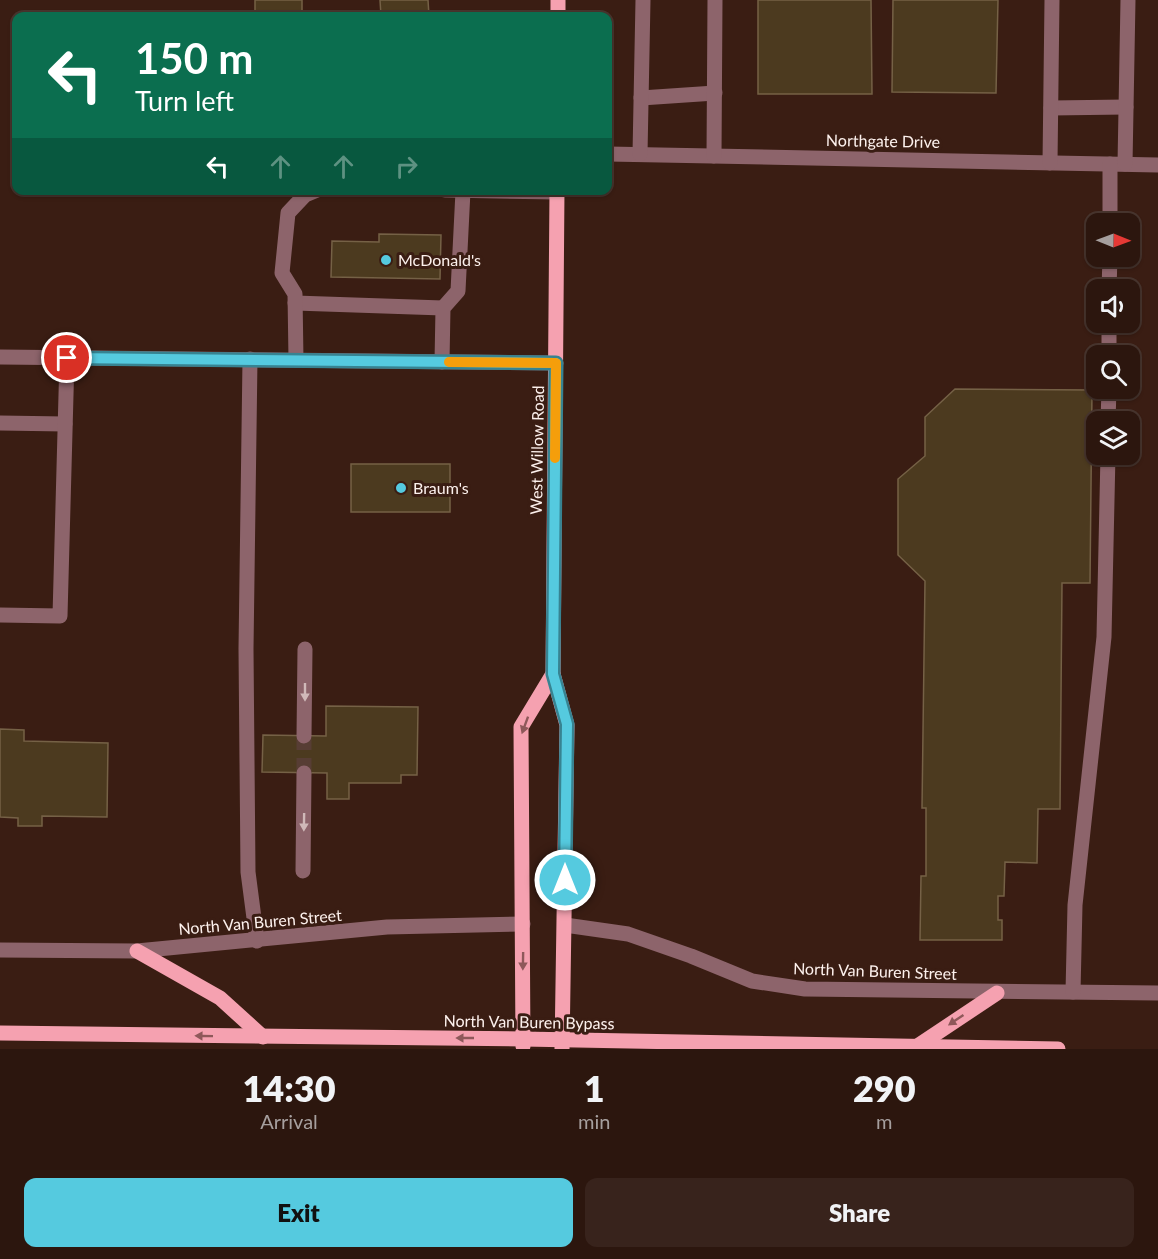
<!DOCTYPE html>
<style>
body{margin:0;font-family:Lato,sans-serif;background:#38231c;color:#f1f3f6;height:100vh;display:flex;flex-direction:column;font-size:22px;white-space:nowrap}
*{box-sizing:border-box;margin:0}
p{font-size:20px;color:#a69f9e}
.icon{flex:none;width:33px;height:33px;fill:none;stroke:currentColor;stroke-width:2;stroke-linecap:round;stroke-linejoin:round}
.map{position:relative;height:1049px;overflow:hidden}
.panel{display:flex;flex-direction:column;background:#2c160e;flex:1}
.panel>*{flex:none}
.banner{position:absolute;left:12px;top:12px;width:600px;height:183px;border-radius:12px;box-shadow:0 2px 4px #0004,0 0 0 2px #48352e;background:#0b6e4f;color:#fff;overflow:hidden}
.needle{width:39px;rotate:91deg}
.fabs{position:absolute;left:1086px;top:213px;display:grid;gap:12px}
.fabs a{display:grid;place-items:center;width:54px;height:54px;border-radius:12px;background:#2c160e;box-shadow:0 2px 4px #0004,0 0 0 2px #48352e;font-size:30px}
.pin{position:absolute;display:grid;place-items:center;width:51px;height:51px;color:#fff;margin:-26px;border:3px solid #fff;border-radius:50%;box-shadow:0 2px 6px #0007}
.me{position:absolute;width:66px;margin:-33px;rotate:0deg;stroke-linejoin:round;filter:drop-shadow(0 0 4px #0008)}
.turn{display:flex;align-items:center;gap:21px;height:126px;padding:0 24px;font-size:27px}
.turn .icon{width:78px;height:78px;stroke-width:2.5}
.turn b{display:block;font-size:42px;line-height:51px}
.lanes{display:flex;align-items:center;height:57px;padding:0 24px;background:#0003;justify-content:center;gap:30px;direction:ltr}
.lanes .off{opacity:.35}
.eta{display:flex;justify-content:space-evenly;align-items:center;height:102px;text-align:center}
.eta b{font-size:36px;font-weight:800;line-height:42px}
.primary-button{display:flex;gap:12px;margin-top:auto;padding:12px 24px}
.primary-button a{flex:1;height:69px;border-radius:12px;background:#55cadf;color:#111;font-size:24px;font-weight:800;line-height:69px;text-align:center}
.primary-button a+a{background:#38231c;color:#f1f3f6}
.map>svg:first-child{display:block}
</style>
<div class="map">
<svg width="1158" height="1049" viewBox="0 0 1158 1049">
<rect width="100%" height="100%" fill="#3a1d13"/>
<g fill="#4c3a1f" stroke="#756146" stroke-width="1.5">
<rect x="255" y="0" width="47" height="16"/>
<polygon points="380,0 428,0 429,16 381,16"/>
<polygon points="758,0 871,0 872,94 758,94"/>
<polygon points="893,0 998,0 996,93 892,92"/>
<polygon points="379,234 441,235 440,279 331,277 332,241 379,242"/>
<polygon points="955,389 1092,390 1090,583 1062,583 1060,809 1038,809 1037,863 1005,862 1004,896 998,896 998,920 1002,920 1002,940 920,940 921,876 926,876 926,808 922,808 925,581 898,555 898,479 925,456 925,417"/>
<rect x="351" y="464" width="99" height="48"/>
<polygon points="326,706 418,707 417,775 401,775 401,783 349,783 349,799 327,799 327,773 262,772 263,735 326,736"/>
<polygon points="0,729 24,730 24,741 108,743 107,817 42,816 42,826 18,826 18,818 0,817"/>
</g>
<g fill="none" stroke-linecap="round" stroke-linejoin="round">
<polyline stroke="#573d34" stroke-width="15" stroke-dasharray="15 8" stroke-linecap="butt" points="304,773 304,736"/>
<g stroke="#8d646b" stroke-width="15">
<polyline points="641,98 715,93"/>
<polyline points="1051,108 1126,107"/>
<polyline points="608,154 1158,165"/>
<polyline points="640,154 643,0"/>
<polyline points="714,156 715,0"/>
<polyline points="1050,163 1052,0"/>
<polyline points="1125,164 1128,0"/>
<polyline points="445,190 557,192"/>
<polyline points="1110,224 1110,164"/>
<polyline points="1109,290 1110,256"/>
<polyline points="295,303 443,308"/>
<polyline points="1109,356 1109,322"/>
<polyline points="0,357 556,363"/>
<polyline points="250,359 246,649 248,872 257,941"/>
<polyline points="296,360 295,294 282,273 288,213 305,195 317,190"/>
<polyline points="442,362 443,308 458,291 463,191"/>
<polyline points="1108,422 1109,388"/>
<polyline points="0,423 65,424"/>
<polyline points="0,615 60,616 67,358"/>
<polyline points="304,736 305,649"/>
<polyline points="303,871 304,773"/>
<polyline points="565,925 628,934 691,956 752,981 805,989 1158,993"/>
<polyline points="0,950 137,951 387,927 523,924"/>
<polyline points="1073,992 1075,905 1104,637 1108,454"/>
</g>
<g stroke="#f5a1b0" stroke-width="15">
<polyline points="558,16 558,0"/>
<polyline points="557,190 553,674 567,725 562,1049"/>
<polyline points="137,951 220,998 263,1037"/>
<polyline points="0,1033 523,1039 1058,1049"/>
<polyline points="523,1046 521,727 553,674"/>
<polyline points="916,1047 997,993"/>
</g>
</g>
<defs><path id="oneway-solid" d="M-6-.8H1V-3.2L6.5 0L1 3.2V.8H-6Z" transform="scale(1.5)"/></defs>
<g fill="#d0b9b9">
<use href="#oneway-solid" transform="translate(305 692) rotate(90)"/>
<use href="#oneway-solid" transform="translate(304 822) rotate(91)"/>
</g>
<g fill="#8e585a">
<use href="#oneway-solid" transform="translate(525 725) rotate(110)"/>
<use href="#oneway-solid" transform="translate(523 961) rotate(91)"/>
<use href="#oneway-solid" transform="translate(956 1020) rotate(146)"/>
<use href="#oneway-solid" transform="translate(204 1036) rotate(-179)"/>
<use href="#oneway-solid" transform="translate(465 1038) rotate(-180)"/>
</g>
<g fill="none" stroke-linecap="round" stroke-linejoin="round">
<defs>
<polyline id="route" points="67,358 556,363 553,674 567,724 565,880"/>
</defs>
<use href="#route" stroke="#378391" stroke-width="15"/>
<use href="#route" stroke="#55cadf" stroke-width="10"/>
<polyline stroke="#f59e0b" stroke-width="10" points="449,362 556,363 555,458"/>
</g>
<g fill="#55cadf" stroke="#3a1d13" stroke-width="2">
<circle cx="386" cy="260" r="6"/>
<circle cx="401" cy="488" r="6"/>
</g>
<g text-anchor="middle" stroke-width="6" stroke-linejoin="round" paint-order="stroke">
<g font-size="16" fill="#fdf1ed" stroke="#3a1d13">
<text transform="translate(883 141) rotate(1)" y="6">Northgate Drive</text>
<text transform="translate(537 450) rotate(-89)" y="6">West Willow Road</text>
<text transform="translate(260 922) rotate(-5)" y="6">North Van Buren Street</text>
<text transform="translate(875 971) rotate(2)" y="6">North Van Buren Street</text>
<text transform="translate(529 1022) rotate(1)" y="6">North Van Buren Bypass</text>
</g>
<g font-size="16" fill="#fdf1ed" stroke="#3a1d13" text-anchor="start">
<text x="398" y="266">McDonald's</text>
<text x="413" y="494">Braum's</text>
</g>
</g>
</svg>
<div class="fabs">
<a><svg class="needle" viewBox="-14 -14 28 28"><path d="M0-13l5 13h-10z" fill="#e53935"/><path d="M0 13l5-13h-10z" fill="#a69f9e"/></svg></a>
<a><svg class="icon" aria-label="sound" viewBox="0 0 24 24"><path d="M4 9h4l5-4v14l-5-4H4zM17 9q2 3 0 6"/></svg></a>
<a><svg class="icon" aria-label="search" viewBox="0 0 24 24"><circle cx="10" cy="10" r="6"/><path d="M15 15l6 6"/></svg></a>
<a><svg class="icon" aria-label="layers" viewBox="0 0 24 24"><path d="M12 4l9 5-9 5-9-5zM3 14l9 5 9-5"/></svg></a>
</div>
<div class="pin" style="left:67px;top:358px;background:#d93025"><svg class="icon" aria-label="arrive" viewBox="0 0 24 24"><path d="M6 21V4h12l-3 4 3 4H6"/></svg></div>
<svg class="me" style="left:565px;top:880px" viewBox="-20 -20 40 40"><circle r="17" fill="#55cadf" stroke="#fff" stroke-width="3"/><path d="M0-11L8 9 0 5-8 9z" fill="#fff"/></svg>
<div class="banner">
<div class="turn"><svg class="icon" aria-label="left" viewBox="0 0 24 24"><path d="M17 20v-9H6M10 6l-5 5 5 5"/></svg><div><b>150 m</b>Turn left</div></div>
<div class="lanes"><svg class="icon" aria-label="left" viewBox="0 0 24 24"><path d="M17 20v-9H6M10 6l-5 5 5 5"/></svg><svg class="icon off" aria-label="ahead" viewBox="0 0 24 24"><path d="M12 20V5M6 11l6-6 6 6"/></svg><svg class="icon off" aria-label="ahead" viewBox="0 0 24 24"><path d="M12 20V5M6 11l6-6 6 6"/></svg><svg class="icon off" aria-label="right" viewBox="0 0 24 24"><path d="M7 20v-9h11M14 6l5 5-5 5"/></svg></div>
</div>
</div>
<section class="panel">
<div class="eta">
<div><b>14:30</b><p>Arrival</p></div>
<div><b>1</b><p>min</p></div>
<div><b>290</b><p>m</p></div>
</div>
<div class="primary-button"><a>Exit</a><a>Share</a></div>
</section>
